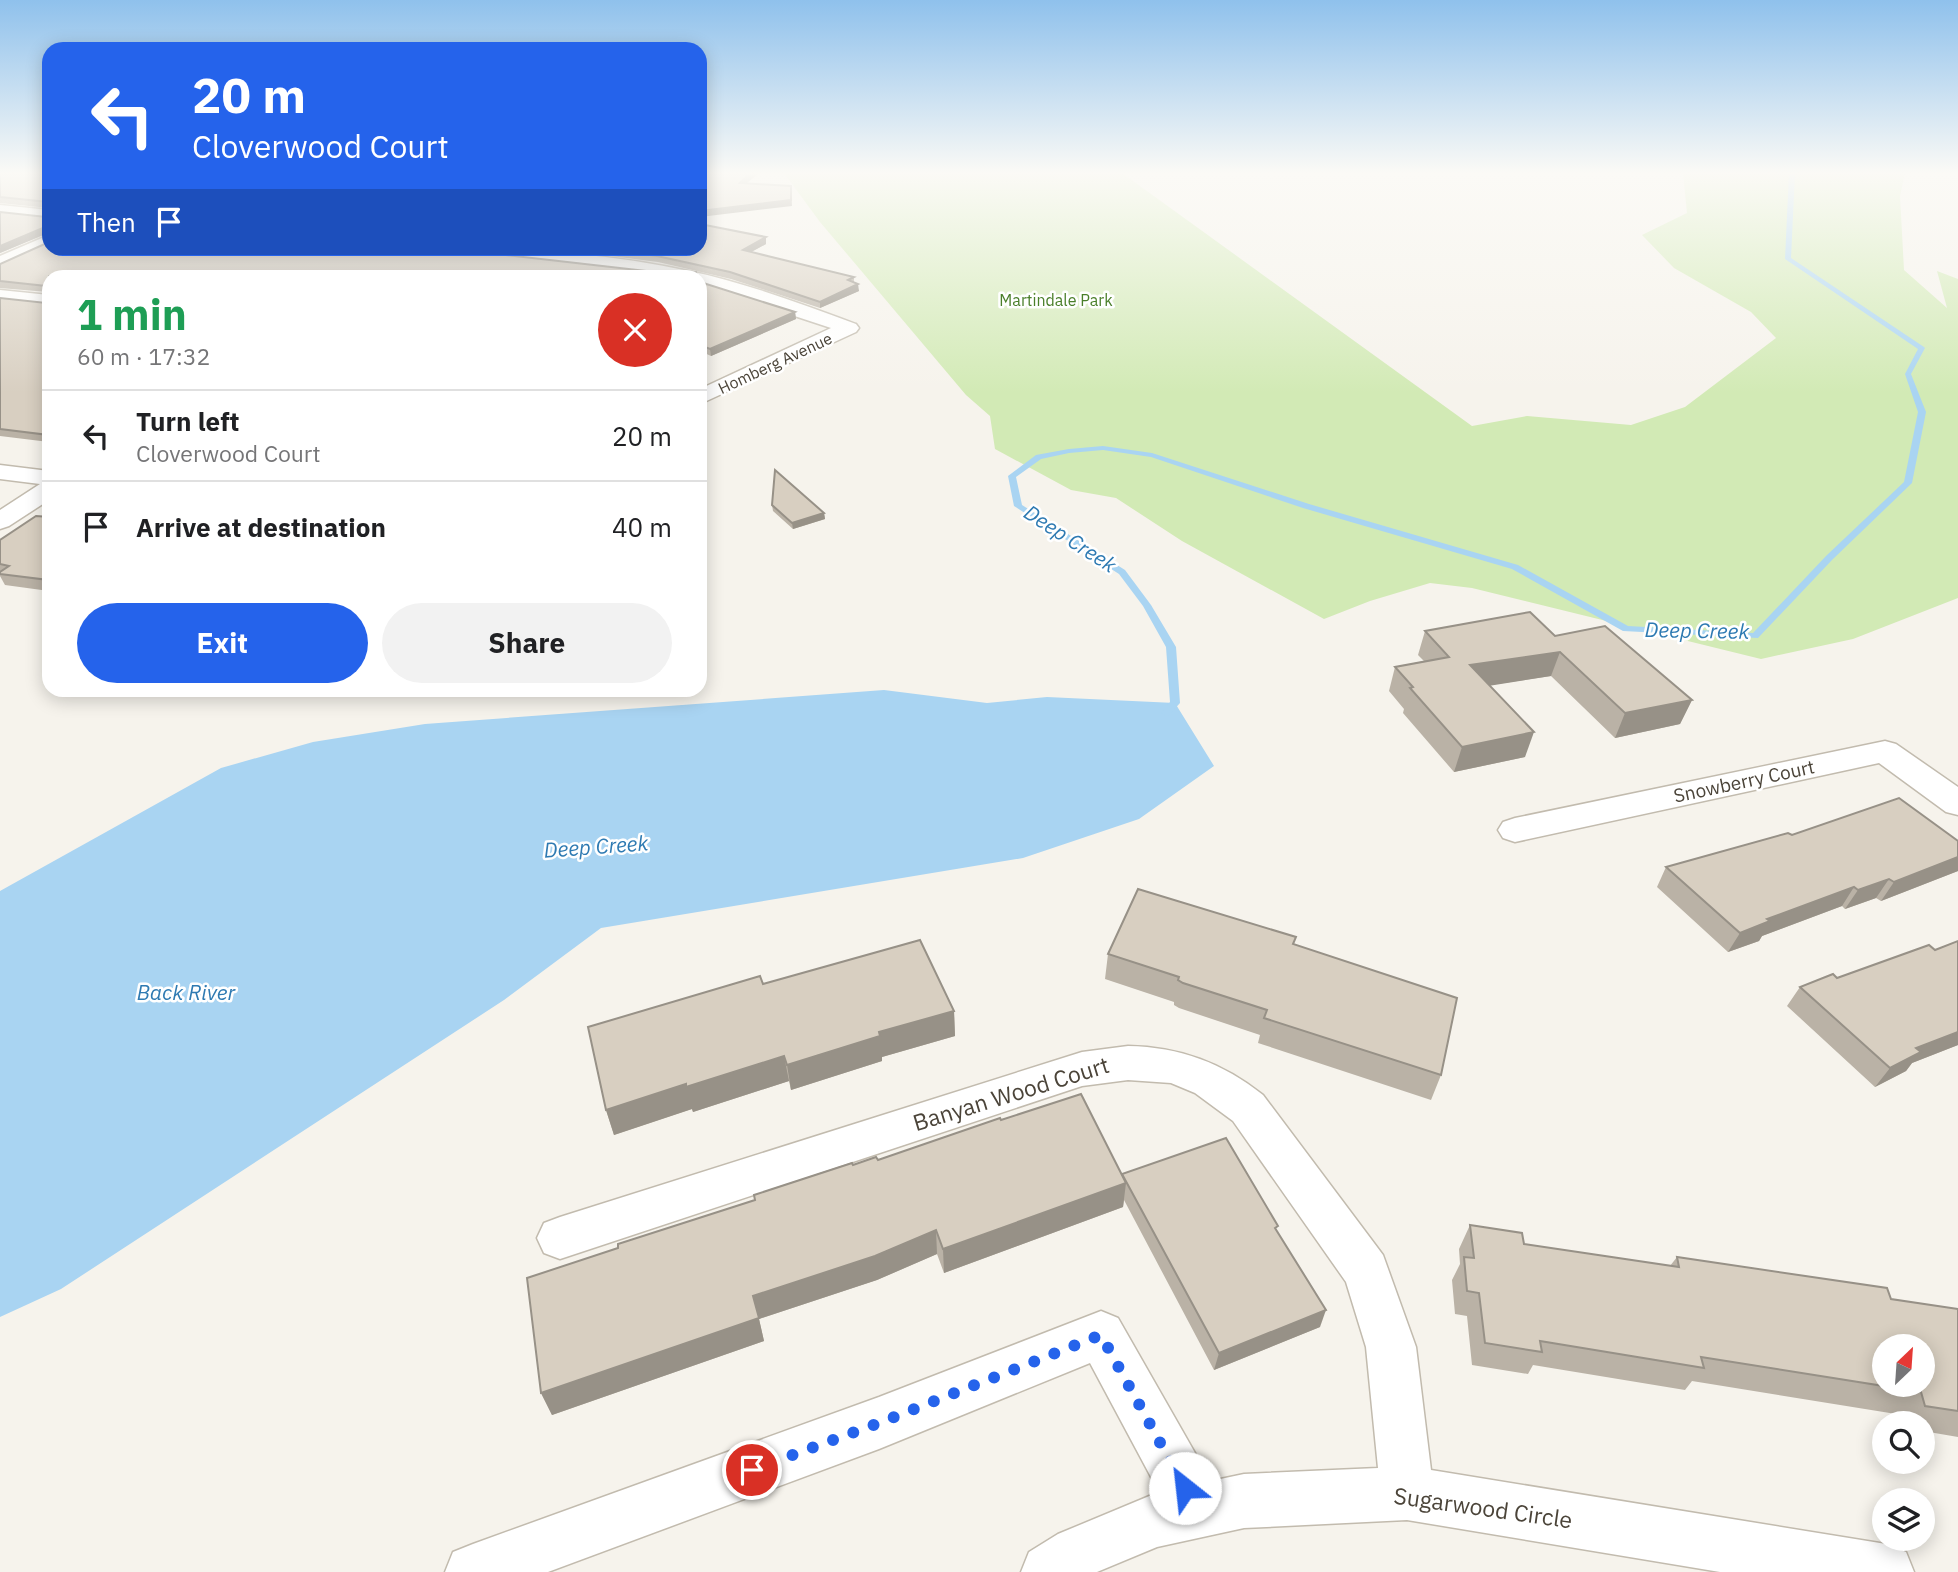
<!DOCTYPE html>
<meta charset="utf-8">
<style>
body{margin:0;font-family:"IBM Plex Sans",sans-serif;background:#f2f2f2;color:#202124;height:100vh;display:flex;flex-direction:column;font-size:26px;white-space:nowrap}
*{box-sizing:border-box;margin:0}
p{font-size:23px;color:#757577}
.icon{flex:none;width:38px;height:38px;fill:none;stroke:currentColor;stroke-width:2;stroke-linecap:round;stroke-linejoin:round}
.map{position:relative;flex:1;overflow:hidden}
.side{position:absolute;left:42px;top:270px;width:665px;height:427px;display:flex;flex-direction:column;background:#fff;border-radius:21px;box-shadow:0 4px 18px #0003}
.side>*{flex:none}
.hud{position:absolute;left:42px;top:42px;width:665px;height:214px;border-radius:21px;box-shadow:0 4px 18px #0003;background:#2563eb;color:#fff;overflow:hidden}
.needle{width:46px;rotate:25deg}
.controls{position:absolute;left:1872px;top:1334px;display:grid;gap:14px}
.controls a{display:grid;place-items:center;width:63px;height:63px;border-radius:50%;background:#fff;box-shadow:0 4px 18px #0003;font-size:35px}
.pin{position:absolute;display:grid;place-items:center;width:60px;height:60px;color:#fff;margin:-30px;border:4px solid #fff;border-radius:50%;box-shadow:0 2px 7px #0007}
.me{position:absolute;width:77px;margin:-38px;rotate:331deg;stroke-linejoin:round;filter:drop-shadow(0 0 5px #0008)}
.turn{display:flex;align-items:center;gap:24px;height:147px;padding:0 35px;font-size:32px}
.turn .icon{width:91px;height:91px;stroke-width:2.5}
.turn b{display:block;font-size:49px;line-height:60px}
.then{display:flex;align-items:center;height:66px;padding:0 35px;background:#0003;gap:14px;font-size:26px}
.round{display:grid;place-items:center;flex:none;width:74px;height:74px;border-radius:37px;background:#f2f2f2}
.head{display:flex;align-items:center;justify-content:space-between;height:119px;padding:0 35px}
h1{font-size:42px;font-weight:800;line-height:52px;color:#1e9e55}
.action{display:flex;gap:14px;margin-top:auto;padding:14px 35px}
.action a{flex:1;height:80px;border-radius:42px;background:#2563eb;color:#fff;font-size:28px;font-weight:800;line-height:80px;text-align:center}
.action a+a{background:#f2f2f2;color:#202124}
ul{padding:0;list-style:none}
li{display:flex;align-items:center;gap:21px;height:91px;padding:0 35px;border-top:2px solid #e0e0e0}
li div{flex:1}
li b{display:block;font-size:26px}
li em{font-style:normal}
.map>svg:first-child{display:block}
</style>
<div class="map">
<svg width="1958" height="1572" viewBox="0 0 1958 1572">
<rect width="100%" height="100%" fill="#f6f3ec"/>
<polygon fill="#d2eab5" points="784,173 1122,173 1472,426 1527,416 1631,425 1685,407 1776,338 1751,312 1674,268 1642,235 1687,213 1683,173 1905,173 1900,196 1904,270 1947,308 1937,271 1958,279 1958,598 1853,639 1761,659 1472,588 1430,583 1370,601 1324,619 1182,541 1116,498 1071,490 995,449 990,416 966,395 820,222"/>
<polygon fill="#a9d4f2" points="884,690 987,703 1047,697 1175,703 1214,766 1139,819 1023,858 601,928 504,1000 61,1289 0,1317 0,891 221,768 313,742 425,724"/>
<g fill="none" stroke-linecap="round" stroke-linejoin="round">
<polygon fill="#a9d4f2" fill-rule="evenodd" points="1789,173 1795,173 1791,258 1924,347 1925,348 1911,374 1926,412 1912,483 1832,560 1758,638 1623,631 1512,569 1303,508 1151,457 1103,450 1069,453 1041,459 1016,477 1022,505 1125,570 1151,605 1176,647 1180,703 1169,715 1166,716 1161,713 1170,702 1166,647 1143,606 1119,574 1014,506 1008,476 1036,455 1069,449 1103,446 1152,453 1309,504 1518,565 1628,626 1753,633 1826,556 1904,482 1918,412 1905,374 1918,349 1785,259"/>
<defs>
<g id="street">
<polygon points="0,205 49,210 49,220 0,215"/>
<polygon points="49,235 49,247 0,269 0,256"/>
<path d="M 438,248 C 522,248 606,253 689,271 C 743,282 802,304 856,324 L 859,328 L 856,332 L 700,404 L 700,389 L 831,328 L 700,285 L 700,276 L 656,276 L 600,268 L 447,253 Z"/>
<polygon points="0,290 49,295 49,307 0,302"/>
<polygon points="0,465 49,471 49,500 9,526 0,529 0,510 40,484 0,479"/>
<polygon points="1885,741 1896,744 1958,787 1958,815 1946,812 1879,763 1515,842 1503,838 1498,830 1503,822 1515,818"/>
<path d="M 1128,1046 C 1180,1047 1223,1063 1263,1095 L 1383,1255 L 1416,1347 L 1431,1470 L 1886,1544 L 1906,1552 L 1914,1572 L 1720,1572 L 1407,1520 L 1244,1528 L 1157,1547 L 1097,1572 L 1021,1572 L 1029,1552 L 1058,1534 L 1159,1492 L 1090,1363 L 879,1449 L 548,1572 L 445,1572 L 453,1552 L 473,1544 L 879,1397 L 1101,1311 L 1118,1318 L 1211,1481 L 1244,1474 L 1378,1468 L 1366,1347 L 1346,1282 L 1233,1121 L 1195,1093 L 1171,1083 L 1128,1080 L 1082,1086 L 560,1259 L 544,1253 L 537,1238 L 544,1223 L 560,1217 L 1082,1052 Z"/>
</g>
</defs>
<use href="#street" stroke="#c2bbae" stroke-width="3"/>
<use href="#street" fill="#fff" fill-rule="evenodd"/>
</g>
<g fill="#bab2a6">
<polygon points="0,173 49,173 49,442 0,436 0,298 46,303 48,300 48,292 0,288 0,264 47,243 48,233 0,253 0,212 46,217 49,214 49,208 0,203"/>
<polygon points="766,237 766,244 751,252 854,277 854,283 859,291 820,308 731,279 658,262 564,250 521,248 700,248"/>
<polygon points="700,282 795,312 796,319 711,356 700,351"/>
<polygon points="772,505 824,513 825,519 793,529 773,511"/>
<polygon points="48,517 49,517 49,591 5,585 0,576 0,540"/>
<polygon points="1425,631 1555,636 1692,700 1680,724 1615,738 1551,676 1490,685 1525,757 1454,772 1403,713 1404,709 1389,691 1395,667 1424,661 1418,655"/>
<polygon points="1792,835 1958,841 1958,871 1881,901 1876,898 1845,909 1842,906 1762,936 1759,941 1728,952 1657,887 1666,867"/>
<polygon points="1958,941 1958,1045 1912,1063 1906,1071 1875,1087 1787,1006 1800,987 1837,978 1935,950"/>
<polygon points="1294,945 1441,1075 1431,1100 1258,1043 1260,1035 1179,1008 1174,1005 1174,1002 1105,979 1108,954"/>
<polygon points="763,984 954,1011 955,1036 882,1057 882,1061 791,1090 789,1081 693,1112 692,1109 614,1135 606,1110"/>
<polygon points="1001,1120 1122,1175 1277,1231 1320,1327 1214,1370 1124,1200 1123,1207 944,1273 937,1254 877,1280 759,1319 764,1341 552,1415 541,1393 618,1248 853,1165 878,1160"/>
<polygon points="1470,1225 1524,1244 1670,1266 1677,1257 1891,1299 1958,1309 1958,1437 1923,1431 1923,1423 1898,1423 1896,1414 1692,1381 1685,1390 1533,1365 1528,1374 1472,1365 1467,1316 1455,1314 1452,1280 1460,1264 1459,1249"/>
</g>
<g fill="#979187">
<polygon points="751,173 759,173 741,188 740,183"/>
<polygon points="791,186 792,206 700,217 700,211"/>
<polygon points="45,227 48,233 0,253 0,246"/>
<polygon points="766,237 766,244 744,256 743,250"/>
<polygon points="858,284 859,291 820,308 820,302"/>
<polygon points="795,312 796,319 711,356 710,349"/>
<polygon points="824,513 825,519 793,529 792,523"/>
<polygon points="1560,652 1551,676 1463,690 1470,665"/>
<polygon points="1692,700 1680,724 1615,738 1625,713"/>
<polygon points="1534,732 1525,757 1454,772 1462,747"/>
<polygon points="1958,857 1958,871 1881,901 1894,882"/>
<polygon points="1889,879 1876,898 1845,909 1858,890"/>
<polygon points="1854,887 1842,906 1762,936 1759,941 1728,952 1740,933 1767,919"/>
<polygon points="954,1011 955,1036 882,1057 882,1061 791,1090 787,1065 879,1032"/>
<polygon points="1958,1032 1958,1045 1912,1063 1906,1071 1875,1087 1890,1068 1916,1048"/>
<polygon points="784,1056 789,1081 693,1112 692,1109 614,1135 606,1110 686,1084"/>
<polygon points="1126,1183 1123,1207 944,1273 943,1249"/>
<polygon points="936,1230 937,1254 877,1280 759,1319 764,1341 552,1415 541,1393 753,1296"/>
<polygon points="1326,1310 1320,1327 1214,1370 1219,1353"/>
</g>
<g fill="#d8cfc1" stroke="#979187" stroke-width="2" fill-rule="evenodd">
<polygon points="0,173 49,173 49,248 443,248 655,272 696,272 697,276 49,276 49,435 0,429 0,298 46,303 48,300 49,289 46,286 0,281 0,264 47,243 48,227 45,227 0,246 0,212 46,217 49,214 48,202 0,197"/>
<polygon points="700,173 751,173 740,183 791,186 791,200 700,211"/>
<polygon points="700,224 766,237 743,250 854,277 848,280 858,284 820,302 730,272 657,256 599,248 700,248"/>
<polygon points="700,282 795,312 710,349 700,345"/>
<polygon points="775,470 824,513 792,523 772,505"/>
<polygon points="36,516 49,517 49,580 0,574 0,572 9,566 0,564 0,540"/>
<polygon points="1530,612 1555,636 1605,626 1692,700 1625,713 1560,652 1470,665 1534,732 1462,747 1410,688 1413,687 1395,667 1449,657 1425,631"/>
<polygon points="1899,798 1958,841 1958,857 1894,882 1889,879 1858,890 1854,887 1767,919 1770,921 1740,933 1666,867 1788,833 1792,835"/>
<polygon points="1138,889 1296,937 1293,944 1457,998 1441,1075 1264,1018 1267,1010 1183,983 1178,980 1179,977 1108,954"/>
<polygon points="920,940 954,1011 879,1032 880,1036 787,1065 784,1056 686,1087 686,1084 606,1110 588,1027 760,976 763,984"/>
<polygon points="1958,941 1958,1032 1916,1048 1921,1052 1890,1068 1800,987 1833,974 1837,978 1929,945 1935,950"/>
<polygon points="1081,1094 1126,1183 943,1249 936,1230 875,1256 753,1296 759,1318 541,1393 527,1278 618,1248 618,1244 755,1200 754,1195 852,1163 853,1165 876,1157 878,1160 1000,1118 1001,1120"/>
<polygon points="1226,1138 1278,1226 1275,1228 1326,1310 1219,1353 1122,1174"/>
<path d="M 1470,1225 L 1522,1233 L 1524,1244 L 1679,1267 L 1677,1257 L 1887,1288 L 1891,1299 L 1958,1309 L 1958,1411 L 1925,1406 L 1921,1392 L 1701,1357 L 1704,1368 L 1540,1341 L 1542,1352 L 1485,1343 L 1479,1293 L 1467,1291 L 1464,1257 L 1474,1258 ZM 1885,1346 L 1923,1346 L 1923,1384 L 1885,1384 Z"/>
</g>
<linearGradient id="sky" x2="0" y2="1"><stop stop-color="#8fc1ec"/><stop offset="0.44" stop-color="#fbfaf6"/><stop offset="1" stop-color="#fbfaf6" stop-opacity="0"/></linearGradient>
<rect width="1958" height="393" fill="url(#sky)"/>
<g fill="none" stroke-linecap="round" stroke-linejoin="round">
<polyline stroke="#2563eb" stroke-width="12" stroke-dasharray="0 21.6" points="752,1470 879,1423 1101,1335 1185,1488"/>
</g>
<g text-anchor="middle" stroke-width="5" stroke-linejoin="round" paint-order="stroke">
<g font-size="16" fill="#4a7f2a" stroke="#fff">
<text x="1056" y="306">Martindale Park</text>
</g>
<g font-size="16" fill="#4b4439" stroke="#fff">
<text transform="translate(775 363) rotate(-25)" y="6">Homberg Avenue</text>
</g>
<g font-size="19" fill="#4b4439" stroke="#fff">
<text transform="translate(1744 781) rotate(-12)" y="7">Snowberry Court</text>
</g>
<g font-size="21" font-style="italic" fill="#2e7ab2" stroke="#fff">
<text transform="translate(1070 539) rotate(33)" y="7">Deep Creek</text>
<text transform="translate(1697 631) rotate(1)" y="7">Deep Creek</text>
<text transform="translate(596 847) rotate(-4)" y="7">Deep Creek</text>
<text x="186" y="1000">Back River</text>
</g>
<g font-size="23" fill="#4b4439" stroke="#fff">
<text transform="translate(1011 1094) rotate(-17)" y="8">Banyan Wood Court</text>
<text transform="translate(1483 1508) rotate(8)" y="8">Sugarwood Circle</text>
</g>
</g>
</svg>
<div class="controls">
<a><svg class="needle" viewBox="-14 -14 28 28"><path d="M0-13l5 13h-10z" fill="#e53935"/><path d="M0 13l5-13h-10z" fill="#757577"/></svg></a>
<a><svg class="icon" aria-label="search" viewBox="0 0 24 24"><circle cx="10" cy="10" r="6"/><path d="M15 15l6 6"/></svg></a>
<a><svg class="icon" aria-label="layers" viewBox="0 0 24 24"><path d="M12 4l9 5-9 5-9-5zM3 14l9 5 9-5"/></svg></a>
</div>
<div class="pin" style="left:752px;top:1470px;background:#d93025"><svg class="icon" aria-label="arrive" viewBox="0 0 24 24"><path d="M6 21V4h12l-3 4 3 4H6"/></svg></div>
<svg class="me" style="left:1185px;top:1488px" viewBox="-20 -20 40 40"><circle r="19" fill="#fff"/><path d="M0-13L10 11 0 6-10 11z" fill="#2563eb"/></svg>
<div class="hud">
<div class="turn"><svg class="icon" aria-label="left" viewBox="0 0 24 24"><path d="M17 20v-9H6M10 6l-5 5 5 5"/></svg><div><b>20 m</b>Cloverwood Court</div></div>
<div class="then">Then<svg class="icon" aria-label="arrive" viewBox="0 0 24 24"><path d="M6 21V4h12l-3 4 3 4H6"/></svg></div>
</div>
<section class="side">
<div class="head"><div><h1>1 min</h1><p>60 m · 17:32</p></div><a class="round" style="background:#d93025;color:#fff"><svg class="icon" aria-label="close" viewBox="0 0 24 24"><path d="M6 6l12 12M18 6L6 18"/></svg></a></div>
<ul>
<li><svg class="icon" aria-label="left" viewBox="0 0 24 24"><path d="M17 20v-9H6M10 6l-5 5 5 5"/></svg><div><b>Turn left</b><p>Cloverwood Court</p></div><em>20 m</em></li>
<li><svg class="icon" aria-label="arrive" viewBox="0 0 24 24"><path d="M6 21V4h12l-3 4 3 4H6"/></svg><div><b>Arrive at destination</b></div><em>40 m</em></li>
</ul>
<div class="action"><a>Exit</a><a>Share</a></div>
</section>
</div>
